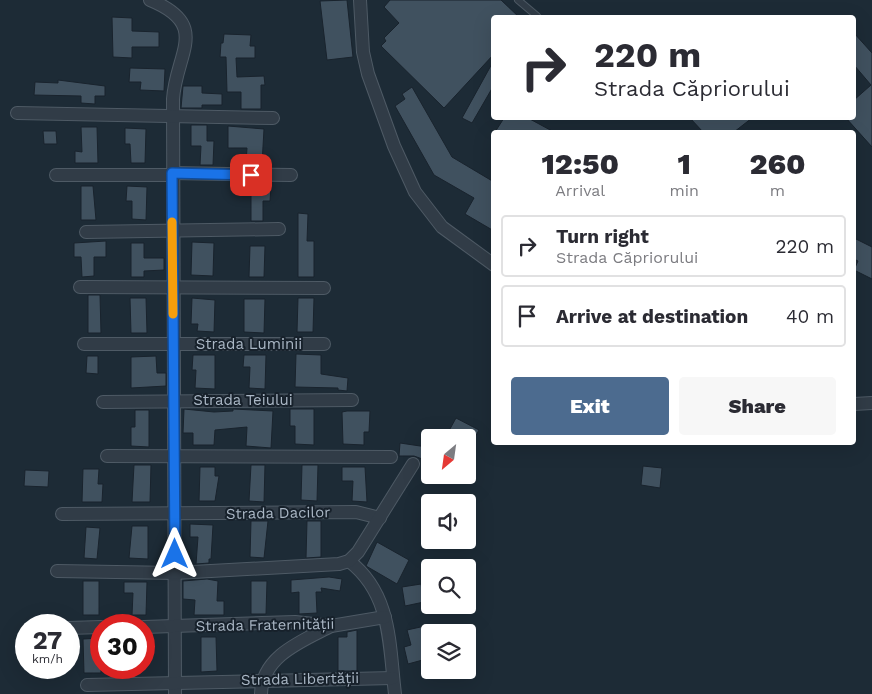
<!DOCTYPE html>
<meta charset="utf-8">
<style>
body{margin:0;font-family:"Work Sans",sans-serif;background:#f7f7f7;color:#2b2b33;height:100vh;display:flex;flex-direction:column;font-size:19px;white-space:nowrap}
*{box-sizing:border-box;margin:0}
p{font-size:16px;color:#7c7c81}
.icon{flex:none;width:28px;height:28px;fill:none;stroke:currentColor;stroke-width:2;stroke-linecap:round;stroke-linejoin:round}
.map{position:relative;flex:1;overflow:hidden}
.drawer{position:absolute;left:491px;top:130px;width:365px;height:315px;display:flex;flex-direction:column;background:#fff;border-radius:5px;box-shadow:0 5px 20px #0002}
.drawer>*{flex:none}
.banner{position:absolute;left:491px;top:15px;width:365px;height:105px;border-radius:5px;box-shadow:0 5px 20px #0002;background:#fff;color:#2b2b33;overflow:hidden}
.needle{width:32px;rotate:209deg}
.controls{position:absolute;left:421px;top:429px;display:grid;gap:10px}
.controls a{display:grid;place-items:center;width:55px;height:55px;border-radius:5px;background:#fff;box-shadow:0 5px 20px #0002;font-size:25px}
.speed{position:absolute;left:15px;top:614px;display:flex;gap:10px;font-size:25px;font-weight:700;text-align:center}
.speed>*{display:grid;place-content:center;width:65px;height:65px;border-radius:50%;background:#fff;box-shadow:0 5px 20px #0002;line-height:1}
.speed small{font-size:12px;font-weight:400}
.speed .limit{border:8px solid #d22;background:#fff;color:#111}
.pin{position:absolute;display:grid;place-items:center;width:42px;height:42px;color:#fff;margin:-21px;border-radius:10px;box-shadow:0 2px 8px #0006}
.me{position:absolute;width:55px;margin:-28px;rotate:0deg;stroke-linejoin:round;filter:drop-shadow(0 0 4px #0008)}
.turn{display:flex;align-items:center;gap:18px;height:105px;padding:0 20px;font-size:22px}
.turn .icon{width:65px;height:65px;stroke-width:2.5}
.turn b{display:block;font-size:35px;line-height:42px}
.eta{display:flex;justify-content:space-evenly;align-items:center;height:85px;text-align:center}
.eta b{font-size:30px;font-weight:800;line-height:35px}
.button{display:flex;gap:10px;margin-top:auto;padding:10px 20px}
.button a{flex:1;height:58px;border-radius:5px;background:#4c6b8f;color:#fff;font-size:20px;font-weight:800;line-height:58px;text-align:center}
.button a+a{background:#f7f7f7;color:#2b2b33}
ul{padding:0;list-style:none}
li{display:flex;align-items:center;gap:15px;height:62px;margin:0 10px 8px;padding:0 10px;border:2px solid #e1e1e2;border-radius:5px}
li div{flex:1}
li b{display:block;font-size:19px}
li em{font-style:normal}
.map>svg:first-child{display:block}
</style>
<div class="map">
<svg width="872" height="694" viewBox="0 0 872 694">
<rect width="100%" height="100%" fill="#1d2b36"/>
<g fill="#40515f" stroke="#19232d">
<polygon points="347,0 353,57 327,60 320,1"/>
<polygon points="390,0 501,0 520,18 494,18 494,54 444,108 381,46 386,41 384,38 399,23 384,7"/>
<polygon points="112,17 132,18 132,31 159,32 159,47 132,47 132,58 113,57"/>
<polygon points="854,33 872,53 872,147 846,118 854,118 854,100 871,85 854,65"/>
<polygon points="224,34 251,35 250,46 255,46 255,58 236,58 237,77 264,76 265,85 261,85 261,109 241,109 241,92 227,92 226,57 220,57 221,43 223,43"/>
<polygon points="494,60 494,85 472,123 462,118"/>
<polygon points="130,68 165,69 164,91 140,90 141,82 129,82"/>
<polygon points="58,80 105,86 105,96 95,96 95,104 81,103 81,96 34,95 35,82 58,83"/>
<polygon points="183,86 202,86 202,93 222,94 222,105 202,105 202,108 181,108"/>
<polygon points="412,87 452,157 494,182 494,231 465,214 474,198 434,175 395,106 405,99 402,94"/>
<polygon points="504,118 528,118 554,132 495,132"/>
<polygon points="690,118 752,118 734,132 703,132"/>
<polygon points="191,125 207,125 207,141 214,141 213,165 200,165 201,146 191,146"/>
<polygon points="228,126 264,129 262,164 246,163 247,148 228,148"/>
<polygon points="81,127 97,127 98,163 75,163 75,151 82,152"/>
<polygon points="125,128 146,129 145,163 131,163 130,144 125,144"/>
<polygon points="43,131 56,131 57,144 44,144"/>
<polygon points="251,185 271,187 270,201 263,201 263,221 251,221"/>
<polygon points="81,186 93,186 96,220 81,220"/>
<polygon points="127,186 147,187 146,220 132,219 132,201 126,201"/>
<polygon points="298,213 308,214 307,241 314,241 314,277 298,277"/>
<polygon points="854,238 872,247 872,279 854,270 858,261 854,259"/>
<polygon points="106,241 106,257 94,257 94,276 82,277 81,257 74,257 74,243"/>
<polygon points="192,242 214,243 213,276 191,275"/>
<polygon points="131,243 144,243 144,258 164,258 164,270 144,271 144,277 131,277"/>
<polygon points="250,246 265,246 264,277 249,277"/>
<polygon points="88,295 100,295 101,333 88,333"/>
<polygon points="130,298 146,298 147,333 131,333"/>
<polygon points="192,298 215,300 214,332 197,331 198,324 191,324"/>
<polygon points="298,298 314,298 313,332 297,332"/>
<polygon points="244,299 265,299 264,333 244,332"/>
<polygon points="296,354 321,355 321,374 348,378 347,391 338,390 338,388 295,387"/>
<polygon points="193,355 215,355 215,389 195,388 196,370 192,370"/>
<polygon points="244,355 266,355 265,389 249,388 250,367 243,367"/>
<polygon points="87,356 98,356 98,374 86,373"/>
<polygon points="156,356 157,373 166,373 166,386 131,388 131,357"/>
<polygon points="184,409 214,412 233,411 233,409 273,411 271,448 246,446 247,427 215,430 214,445 193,445 193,433 183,433"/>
<polygon points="290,409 314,409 314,445 295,444 295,426 290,426"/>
<polygon points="135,410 149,410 149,447 131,446 131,427 135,427"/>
<polygon points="347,411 370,411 369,432 364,432 364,445 343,444 342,412"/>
<polygon points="456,418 479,430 468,450 468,438 445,438"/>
<polygon points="400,443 427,447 425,460 414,456 399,456"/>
<polygon points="134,465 151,465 150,502 132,502"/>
<polygon points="251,465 265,465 264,502 249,501"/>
<polygon points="302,465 318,465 317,501 301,500"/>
<polygon points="643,466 662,468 660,488 641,485"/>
<polygon points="200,467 215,467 215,476 219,476 215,501 199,501"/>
<polygon points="342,467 365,467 367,502 352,501 353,481 342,481"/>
<polygon points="83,469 99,469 98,484 103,484 102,502 82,502"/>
<polygon points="25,470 49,471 48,487 24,486"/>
<polygon points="251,521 268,521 264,558 250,557"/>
<polygon points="307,521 321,521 321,557 306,558"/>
<polygon points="190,524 213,525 211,559 209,559 209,563 196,564 198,537 190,537"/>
<polygon points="132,526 148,526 148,559 129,558"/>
<polygon points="86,527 100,528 97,559 84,558"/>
<polygon points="377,542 409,560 397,584 366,566"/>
<polygon points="329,577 342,579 340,591 321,588 322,592 316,592 317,613 299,614 299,592 291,593 291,580"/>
<polygon points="207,579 218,581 217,601 224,601 224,615 194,615 195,600 183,599 183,581"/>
<rect x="83" y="581" width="16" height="34"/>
<polygon points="251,581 267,581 266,614 251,614"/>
<polygon points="124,582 147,582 146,615 132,615 133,593 124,593"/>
<polygon points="421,584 424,602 405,606 402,587"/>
<polygon points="425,626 430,646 430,658 408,664 404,647 411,645 407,630"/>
<polygon points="357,630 357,671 338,671 338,637 347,637 347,632"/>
<polygon points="201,637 216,637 217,671 201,672"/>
<polygon points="101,638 101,673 84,673 83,639"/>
</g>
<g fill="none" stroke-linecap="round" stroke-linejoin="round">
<defs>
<polyline id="service" points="518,0 537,16"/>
<g id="minor">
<path d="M 150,0 C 211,25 176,53 173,99 L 175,694"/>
<polyline points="360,0 363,52 368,74 394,146 415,192 442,227 494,265"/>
<polyline points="17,113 273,118"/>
<polyline points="172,173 291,175"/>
<polyline points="56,175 172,175"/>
<polyline points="86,232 279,229"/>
<polyline points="80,287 324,288"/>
<polyline points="84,344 324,344"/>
<polyline points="103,402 352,400"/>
<polyline points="854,404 872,403"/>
<polyline points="107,456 391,457"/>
<polyline points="62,514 356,512 380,518"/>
<path d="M 349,561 C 392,594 389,645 395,694"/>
<polyline points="57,571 175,573 339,564 349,561 358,552 413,464"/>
<polyline points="144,627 295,622 331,626 385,617"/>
<polyline points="69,628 101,627"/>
<polyline points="87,685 393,678"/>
<path d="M 261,694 C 262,656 302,641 331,626"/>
</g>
</defs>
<use href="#service" stroke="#4e5a65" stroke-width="8"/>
<use href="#minor" stroke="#4e5a65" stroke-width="14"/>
<use href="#service" stroke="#313c47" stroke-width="6"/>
<use href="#minor" stroke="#313c47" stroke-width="12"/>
</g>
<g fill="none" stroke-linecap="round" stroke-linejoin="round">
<defs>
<polyline id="route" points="175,554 172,173 251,175"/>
</defs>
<use href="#route" stroke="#114b97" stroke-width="12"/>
<use href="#route" stroke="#1a73e8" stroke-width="9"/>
<polyline stroke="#f59e0b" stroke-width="9" points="172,222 173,314"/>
</g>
<g text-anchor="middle" stroke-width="4" stroke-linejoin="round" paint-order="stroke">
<g font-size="15" fill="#aab7c5" stroke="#17212b">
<text x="249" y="349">Strada Luminii</text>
<text x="243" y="405">Strada Teiului</text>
<text transform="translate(278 513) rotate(-1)" y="5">Strada Dacilor</text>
<text transform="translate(265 625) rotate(-1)" y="5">Strada Fraternității</text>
<text transform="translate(300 679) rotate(-1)" y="5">Strada Libertății</text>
</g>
</g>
</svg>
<div class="controls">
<a><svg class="needle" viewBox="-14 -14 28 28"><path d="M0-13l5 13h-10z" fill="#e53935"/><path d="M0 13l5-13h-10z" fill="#7c7c81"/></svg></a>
<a><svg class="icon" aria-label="sound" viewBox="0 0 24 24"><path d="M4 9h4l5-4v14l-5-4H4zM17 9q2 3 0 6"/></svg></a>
<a><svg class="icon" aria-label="search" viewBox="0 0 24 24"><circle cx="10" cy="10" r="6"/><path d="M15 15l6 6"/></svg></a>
<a><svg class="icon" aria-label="layers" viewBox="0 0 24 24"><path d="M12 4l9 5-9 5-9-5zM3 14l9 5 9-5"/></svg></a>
</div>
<div class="speed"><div>27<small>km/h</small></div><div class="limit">30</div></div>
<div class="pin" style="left:251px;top:175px;background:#d93025"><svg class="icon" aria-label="arrive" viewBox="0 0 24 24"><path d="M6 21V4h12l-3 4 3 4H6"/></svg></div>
<svg class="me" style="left:175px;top:554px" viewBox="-20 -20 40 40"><path d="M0-17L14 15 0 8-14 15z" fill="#1a73e8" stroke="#fff" stroke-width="4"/></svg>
<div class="banner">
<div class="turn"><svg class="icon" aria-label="right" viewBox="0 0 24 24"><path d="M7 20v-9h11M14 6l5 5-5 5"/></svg><div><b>220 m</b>Strada Căpriorului</div></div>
</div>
<section class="drawer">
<div class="eta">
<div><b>12:50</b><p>Arrival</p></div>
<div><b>1</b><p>min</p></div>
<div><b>260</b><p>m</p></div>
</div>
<ul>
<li><svg class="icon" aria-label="right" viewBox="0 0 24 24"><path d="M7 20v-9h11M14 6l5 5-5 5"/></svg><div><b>Turn right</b><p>Strada Căpriorului</p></div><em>220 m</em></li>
<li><svg class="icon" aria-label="arrive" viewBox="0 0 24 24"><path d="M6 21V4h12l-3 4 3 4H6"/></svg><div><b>Arrive at destination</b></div><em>40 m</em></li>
</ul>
<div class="button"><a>Exit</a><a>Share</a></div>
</section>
</div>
